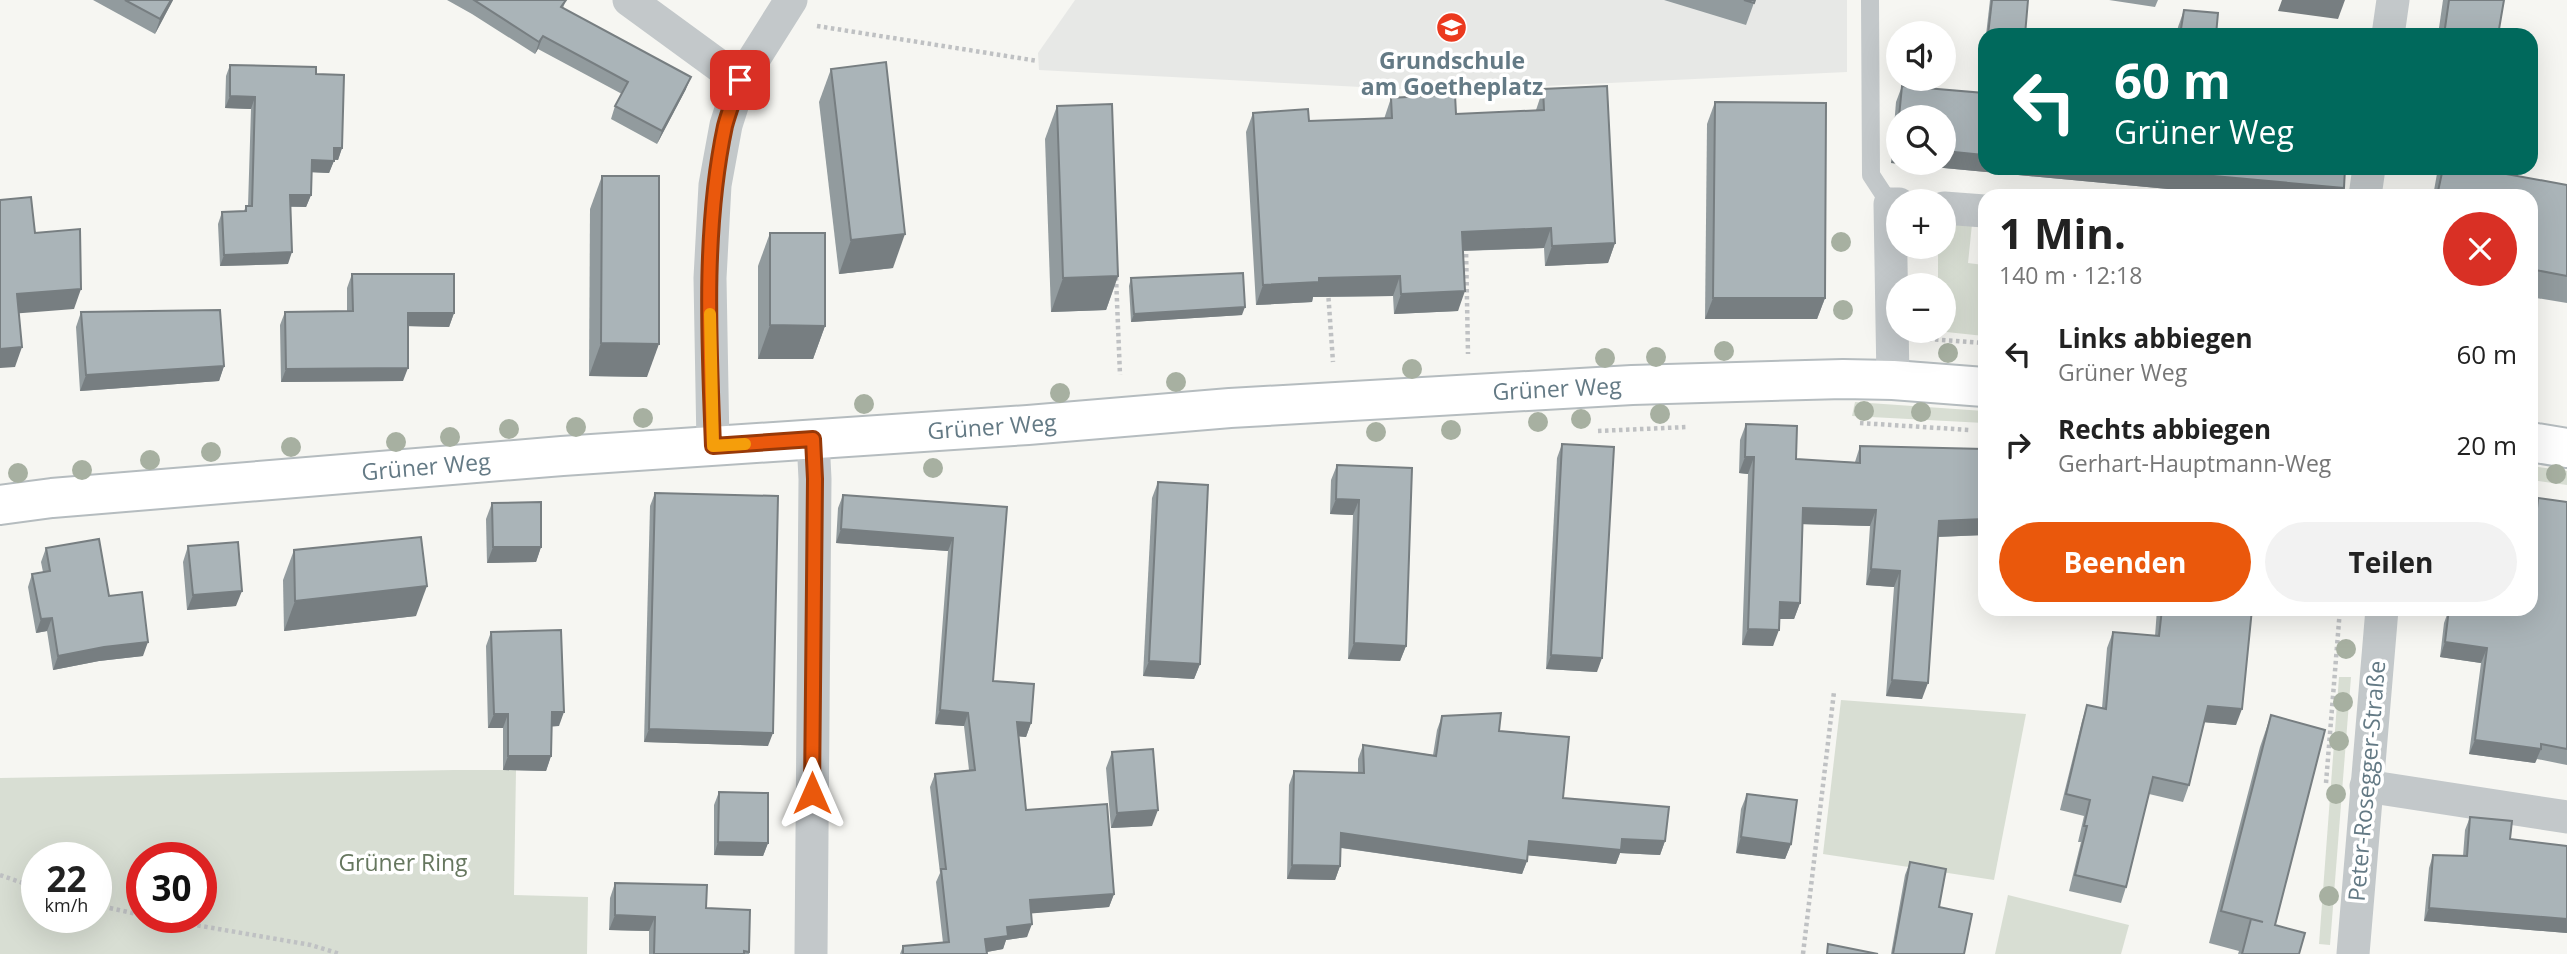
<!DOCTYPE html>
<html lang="de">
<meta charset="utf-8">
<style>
body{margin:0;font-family:"Open Sans",sans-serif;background:#f2f2f2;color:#222;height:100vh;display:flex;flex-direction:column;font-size:26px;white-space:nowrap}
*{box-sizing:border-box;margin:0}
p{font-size:23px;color:#767676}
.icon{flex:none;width:38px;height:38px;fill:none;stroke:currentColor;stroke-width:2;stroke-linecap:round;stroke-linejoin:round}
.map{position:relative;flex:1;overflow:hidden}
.sheet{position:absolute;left:1978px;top:189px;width:560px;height:427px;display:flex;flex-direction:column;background:#fff;border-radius:21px;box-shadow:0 7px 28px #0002}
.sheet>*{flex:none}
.hud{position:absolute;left:1978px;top:28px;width:560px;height:147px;border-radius:21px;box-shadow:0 7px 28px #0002;background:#00695c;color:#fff;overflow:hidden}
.fabs{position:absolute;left:1886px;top:21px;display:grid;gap:14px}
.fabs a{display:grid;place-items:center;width:70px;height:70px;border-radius:50%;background:#fff;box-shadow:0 7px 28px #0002;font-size:35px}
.speed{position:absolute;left:21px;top:842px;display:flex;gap:14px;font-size:35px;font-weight:700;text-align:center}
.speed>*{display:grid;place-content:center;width:91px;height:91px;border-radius:50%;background:#fff;box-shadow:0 7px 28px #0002;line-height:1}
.speed small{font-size:18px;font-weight:400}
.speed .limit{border:10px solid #d22;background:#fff;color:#111}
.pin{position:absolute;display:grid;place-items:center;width:60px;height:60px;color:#fff;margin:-30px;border-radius:14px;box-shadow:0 4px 10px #0006}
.me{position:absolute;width:77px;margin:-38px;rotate:0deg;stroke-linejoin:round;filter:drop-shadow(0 0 5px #0008)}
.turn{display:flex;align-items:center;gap:24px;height:147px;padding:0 21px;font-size:32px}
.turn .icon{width:91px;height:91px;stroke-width:2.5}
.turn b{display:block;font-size:49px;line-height:60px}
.round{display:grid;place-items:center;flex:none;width:74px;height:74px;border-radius:37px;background:#f2f2f2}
.head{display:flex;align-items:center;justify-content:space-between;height:119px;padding:0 21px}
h1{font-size:42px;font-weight:700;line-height:52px}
.primary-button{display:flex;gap:14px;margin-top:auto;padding:14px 21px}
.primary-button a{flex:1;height:80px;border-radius:42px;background:#ea580c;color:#fff;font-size:28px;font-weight:700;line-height:80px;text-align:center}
.primary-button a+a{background:#f2f2f2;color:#222}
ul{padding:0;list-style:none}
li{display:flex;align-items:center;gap:21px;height:91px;padding:0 21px}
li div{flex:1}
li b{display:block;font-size:26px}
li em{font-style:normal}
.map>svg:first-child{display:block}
</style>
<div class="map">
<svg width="2567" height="954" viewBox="0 0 2567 954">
<rect width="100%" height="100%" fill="#f6f6f2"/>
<polygon fill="#e7e8e6" points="1075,0 1847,0 1847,72 1437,91 1039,70 1038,53"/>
<g fill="#d8ded3" fill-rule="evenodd">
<polygon points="1944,223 1972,224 1968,263 1984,265 1984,336 1937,331 1944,331 1944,285 1938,285 1938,247 1944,247"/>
<polygon points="1855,402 1984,411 1984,423 1852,416"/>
<polygon points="2531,466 2567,471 2567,485 2531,480"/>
<polygon points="2339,677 2351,677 2330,945 2319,944"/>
<polygon points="1841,700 2026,714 1994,880 1823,854"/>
<path d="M 454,770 L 516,770 L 514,895 L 588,897 L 587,954 L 0,954 L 0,778 ZM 37,858 L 96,858 L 96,917 L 37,917 ZM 142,858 L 201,858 L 201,917 L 142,917 Z"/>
<polygon points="2008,895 2129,925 2121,954 1995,954"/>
</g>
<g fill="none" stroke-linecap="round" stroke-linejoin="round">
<defs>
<g id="secondary">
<polyline points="2530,442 2567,448"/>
<polyline points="0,505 52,498 562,456 1028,425 1230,408 1632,385 1843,379 1893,380 1984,387"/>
</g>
</defs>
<use href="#secondary" stroke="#b5bcbf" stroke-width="42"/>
<g stroke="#bfc1c3" stroke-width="4.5" stroke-dasharray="3.5 3.5" stroke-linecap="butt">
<polyline points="817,26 1038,61"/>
<polyline points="1466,247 1468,354"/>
<polyline points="1116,277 1120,375"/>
<polyline points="1328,291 1333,362"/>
<polyline points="1928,339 1984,343"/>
<polyline points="1860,423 1970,430"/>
<polyline points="1598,431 1687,427"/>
<polyline points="2326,783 2340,609"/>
<polyline points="0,875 37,888"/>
<polyline points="96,905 142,915"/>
<polyline points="149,917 311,945 340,954"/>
<polyline points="1803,954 1834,692"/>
</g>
<polyline stroke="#c3c8ca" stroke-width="18" points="1870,0 1871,175 1890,204"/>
<g stroke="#c3c8ca" stroke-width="33">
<polyline points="629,0 740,81"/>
<polyline points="2388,35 2393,0"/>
<polyline points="2365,196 2369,168"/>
<polyline points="1944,208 1984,211"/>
<polyline points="1893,380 1890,204 1899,204"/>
<polyline points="713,446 710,278 715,185 726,125 740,81 791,0"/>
<polyline points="2366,786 2567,817"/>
<polyline points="811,954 815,479 813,439"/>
<polyline points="2353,954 2382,609"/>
</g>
<use href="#secondary" stroke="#fff" stroke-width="38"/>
</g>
<g fill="#a7b0a1">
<circle cx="1841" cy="242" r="10"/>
<circle cx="1843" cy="310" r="10"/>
<circle cx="1724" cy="351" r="10"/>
<circle cx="1948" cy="353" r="10"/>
<circle cx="1656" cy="357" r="10"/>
<circle cx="1605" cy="358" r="10"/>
<circle cx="1412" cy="369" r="10"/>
<circle cx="1176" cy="382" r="10"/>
<circle cx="1060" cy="393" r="10"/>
<circle cx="864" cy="404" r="10"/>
<circle cx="1864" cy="411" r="10"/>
<circle cx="1921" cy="412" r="10"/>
<circle cx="1660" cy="414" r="10"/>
<circle cx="643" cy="418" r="10"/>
<circle cx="1581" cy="419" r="10"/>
<circle cx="1538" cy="422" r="10"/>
<circle cx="576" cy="427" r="10"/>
<circle cx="509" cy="429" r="10"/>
<circle cx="1451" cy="430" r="10"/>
<circle cx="1376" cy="432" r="10"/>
<circle cx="450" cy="437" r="10"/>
<circle cx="396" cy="442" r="10"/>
<circle cx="291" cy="447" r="10"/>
<circle cx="211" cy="452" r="10"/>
<circle cx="150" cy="460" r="10"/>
<circle cx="933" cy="468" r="10"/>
<circle cx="82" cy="470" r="10"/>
<circle cx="18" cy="473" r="10"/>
<circle cx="2556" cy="474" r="10"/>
<circle cx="2346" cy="649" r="10"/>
<circle cx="2343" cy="702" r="10"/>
<circle cx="2339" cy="741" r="10"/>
<circle cx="2336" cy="794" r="10"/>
<circle cx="2329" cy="896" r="10"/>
</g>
<g fill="#929b9e">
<polygon points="93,0 173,0 155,34"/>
<polygon points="447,0 566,0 563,8 686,89 657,144 611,119 615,106 622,94 538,49 535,54 472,14"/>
<polygon points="1664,0 1755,0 1746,25"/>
<polygon points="1990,0 2028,0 2025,35 1986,35"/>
<polygon points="2109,0 2158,0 2155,7"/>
<polygon points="2443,0 2504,0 2498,35 2438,35"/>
<polygon points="2184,10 2216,35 2177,35 2178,27"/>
<polygon points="230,65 316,74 342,148 338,160 334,160 329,173 311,172 311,195 306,207 291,207 288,264 220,266 218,224 222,212 244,211 246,206 248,206 251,109 225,108 226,76"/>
<polygon points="831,69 893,268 839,274 819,102"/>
<polygon points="1902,86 2344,188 2341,196 2243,196 1891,163 1896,102"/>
<polygon points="1543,89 1615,243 1608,263 1545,266 1544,248 1463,251 1458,311 1394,314 1393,296 1313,297 1312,302 1256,305 1246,132 1253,113 1309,121 1384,119 1391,98 1456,114 1536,110"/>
<polygon points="1715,102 1825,298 1817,319 1705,319 1707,124"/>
<polygon points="1057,106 1118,276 1106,310 1051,312 1045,139"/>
<polygon points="2438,168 2480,168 2479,169 2567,185 2567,303 2530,297 2530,196 2433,196"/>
<polygon points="602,176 647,377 589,376 590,209"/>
<polygon points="770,233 825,326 813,359 758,359 758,266"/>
<polygon points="352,274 454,313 449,327 408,326 403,381 281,382 280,325 285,312 347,311 347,288"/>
<polygon points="1131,278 1242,315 1131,322 1129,286"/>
<polygon points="81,312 224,366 219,381 80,391 76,327"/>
<polygon points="1746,424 1796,459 1855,462 1860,446 1984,449 1984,535 1938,537 1922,699 1886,696 1894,587 1866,585 1870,526 1803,524 1800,603 1794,619 1779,619 1773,646 1742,645 1748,474 1739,473 1740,440"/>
<polygon points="1562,444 1597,672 1546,669 1557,458"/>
<polygon points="1337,465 1412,468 1406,646 1400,661 1348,659 1353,515 1330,514 1331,480"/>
<polygon points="1158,482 1200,664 1194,679 1143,676 1152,498"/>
<polygon points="655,493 768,746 644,742 650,506"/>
<polygon points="843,495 1007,507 993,681 1031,723 1026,737 1019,736 1026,810 1114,894 1109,907 1031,913 1027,937 1006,940 1003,949 987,952 987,954 900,954 903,946 943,943 936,882 940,873 930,787 935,774 969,770 964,726 935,724 948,551 836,543 838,508"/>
<polygon points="2538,498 2567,502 2567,765 2537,759 2535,763 2469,754 2481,663 2440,657 2444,623 2449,609 2530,609 2532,519 2533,512"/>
<polygon points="492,503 541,547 536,562 487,563 486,519"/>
<polygon points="188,546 236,606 187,610 183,562"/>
<polygon points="46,548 109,596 143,656 99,661 53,670 47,631 36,633 28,587 32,574 43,572 41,562"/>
<polygon points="294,550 416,616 284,631 283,580"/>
<polygon points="2157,609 2252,609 2236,725 2204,722 2189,785 2183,802 2149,794 2126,887 2121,903 2069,891 2081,842 2078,842 2084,816 2060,810 2082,721 2087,705 2102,708 2107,648 2113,632 2155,636"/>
<polygon points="491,632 559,726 552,726 551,756 546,771 503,770 503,728 488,728 486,646"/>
<polygon points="2271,715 2275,925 2299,954 2238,954 2239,951 2209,943 2260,747"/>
<polygon points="1442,716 1499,731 1563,798 1665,841 1660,855 1620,853 1616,864 1528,855 1527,861 1522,874 1341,848 1340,866 1335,880 1287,879 1289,785 1294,771 1358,773 1358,759 1363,745 1433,755 1437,730"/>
<polygon points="1112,752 1152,826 1111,828 1106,768"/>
<polygon points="719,792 768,843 763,856 714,855 714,805"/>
<polygon points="1747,794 1791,844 1785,859 1736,853 1741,809"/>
<polygon points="2470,817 2510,839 2567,846 2567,933 2424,921 2429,868 2433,855 2463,856 2465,830"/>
<polygon points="1910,862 1939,907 1964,954 1891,954 1905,875"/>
<polygon points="615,883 706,908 749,952 749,954 649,954 649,931 609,930 610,898"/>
</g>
<g fill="#777e81">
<polygon points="171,0 173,0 155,34 160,19"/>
<polygon points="2282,0 2345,0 2338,19 2278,11"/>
<polygon points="543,36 538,49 535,54 539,42"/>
<polygon points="691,77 686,89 657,144 662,131"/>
<polygon points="230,96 255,97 251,109 225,108"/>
<polygon points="1897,146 1899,147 1899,163 1944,163 1944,151 1984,155 1984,168 2126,168 2344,188 2341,196 2243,196 1891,163"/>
<polygon points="334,148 342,148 338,160 330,159"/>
<polygon points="312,160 334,161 329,173 307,172"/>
<polygon points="290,195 311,195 306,207 286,206"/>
<polygon points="1551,228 1544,248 1455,251 1462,232"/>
<polygon points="905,234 893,268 839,274 851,240"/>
<polygon points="1615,243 1608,263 1545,266 1552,246"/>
<polygon points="292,252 288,264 220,266 224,255"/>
<polygon points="1118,276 1106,310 1051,312 1063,278"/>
<polygon points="1400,276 1393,296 1313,297 1312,302 1256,305 1263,285 1319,278"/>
<polygon points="81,289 74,309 10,314 17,294"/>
<polygon points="1465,291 1458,311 1394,314 1401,294"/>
<polygon points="1713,298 1825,298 1817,319 1705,319"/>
<polygon points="1245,307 1242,315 1131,322 1134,314"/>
<polygon points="408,313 454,313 449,327 403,326"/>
<polygon points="770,325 825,326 813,359 758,359"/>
<polygon points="601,343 659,344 647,377 589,376"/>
<polygon points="22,347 15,367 0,368 0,349"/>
<polygon points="224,366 219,381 80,391 86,375"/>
<polygon points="408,368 403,381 281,382 286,369"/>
<polygon points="1745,457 1754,457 1748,474 1739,473"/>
<polygon points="1336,499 1359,500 1353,515 1330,514"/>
<polygon points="1803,508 1876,510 1870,526 1797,524"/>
<polygon points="1984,519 1984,535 1933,537 1939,521"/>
<polygon points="841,529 953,538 948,551 836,543"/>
<polygon points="493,547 541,547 536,562 487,563"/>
<polygon points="1871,569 1900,571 1894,587 1866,585"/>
<polygon points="427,586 416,616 284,631 295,601"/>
<polygon points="242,591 236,606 187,610 193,595"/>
<polygon points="1780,602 1800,603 1794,619 1774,619"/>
<polygon points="52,618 47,631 36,633 41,619"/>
<polygon points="1748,629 1779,630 1773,646 1742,645"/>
<polygon points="148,642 143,656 99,661 53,670 58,656 104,647"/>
<polygon points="2445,642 2487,648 2481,663 2440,657"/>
<polygon points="1354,643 1406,646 1400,661 1348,659"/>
<polygon points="1551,655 1602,658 1597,672 1546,669"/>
<polygon points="1149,661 1200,664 1194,679 1143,676"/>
<polygon points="1892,680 1928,683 1922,699 1886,696"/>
<polygon points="2208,706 2242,709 2236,725 2202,722"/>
<polygon points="940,710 968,713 964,726 935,724"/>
<polygon points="552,712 564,712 559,726 547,727"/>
<polygon points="494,714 508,714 503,728 488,728"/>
<polygon points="1017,722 1031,723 1026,737 1012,736"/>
<polygon points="649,729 773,733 768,746 644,742"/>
<polygon points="2475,740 2541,749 2535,763 2469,754"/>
<polygon points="508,756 551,756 546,771 503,770"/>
<polygon points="1158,810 1152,826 1111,828 1117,813"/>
<polygon points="1341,833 1527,861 1522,874 1336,847"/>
<polygon points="1741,837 1791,844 1785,859 1736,853"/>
<polygon points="1622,839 1665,841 1660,855 1620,853 1616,864 1524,855 1529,841"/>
<polygon points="718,842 768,843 763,856 714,855"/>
<polygon points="1292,865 1340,866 1335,880 1287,879"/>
<polygon points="1114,894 1109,907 1025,914 1030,900"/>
<polygon points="2429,908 2567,919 2567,933 2424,921"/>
<polygon points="615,915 655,917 649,931 609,930"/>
<polygon points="1032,924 1027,937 1006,940 1003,949 981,953 985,939 1007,927"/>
</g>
<g fill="#aab4b8" stroke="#777e81" stroke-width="2">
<polygon points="125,0 171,0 160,19"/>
<polygon points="474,0 566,0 561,7 691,77 662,131 615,106 628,82 543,36 539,42"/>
<polygon points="1744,0 1755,0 1754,3"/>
<polygon points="1992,0 2028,0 2025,35 1988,35"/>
<polygon points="2449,0 2504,0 2498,35 2444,35"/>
<polygon points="2184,10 2218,13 2216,35 2180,35"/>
<polygon points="886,62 905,234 851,240 831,69"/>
<polygon points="230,65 316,67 316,74 344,75 342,148 334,148 334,161 312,160 311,195 290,195 292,252 224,255 222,212 246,211 246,206 252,206 255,97 230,96"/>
<polygon points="1607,86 1615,243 1552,246 1551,228 1462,232 1465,291 1401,294 1400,276 1319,278 1319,282 1263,285 1253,113 1308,109 1309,121 1392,118 1391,98 1455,94 1456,114 1544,110 1543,89"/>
<polygon points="1902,86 1984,93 1984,155 1944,151 1944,117 1899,117"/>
<polygon points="2530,91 2534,91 2530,110"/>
<polygon points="1715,102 1826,103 1825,298 1713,298"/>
<polygon points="1112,104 1118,276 1063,278 1057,106"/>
<polygon points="1899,123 1899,147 1897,146"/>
<polygon points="2126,168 2345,168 2344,188"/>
<polygon points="2443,168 2480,168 2479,169 2567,185 2567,276 2530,269 2530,196 2437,196"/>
<polygon points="602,176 659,176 659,344 601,343"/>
<polygon points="31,197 35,233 80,229 81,289 17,294 22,347 0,349 0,200"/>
<polygon points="770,233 825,233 825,326 770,325"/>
<polygon points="1243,273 1245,307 1134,314 1131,278"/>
<polygon points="352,274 454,274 454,313 408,313 408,368 286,369 285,312 353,311"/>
<polygon points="220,310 224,366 86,375 81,312"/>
<polygon points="1746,424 1797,426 1796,459 1860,463 1860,446 1984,449 1984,519 1939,521 1928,683 1892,680 1900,571 1871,569 1876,510 1803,508 1800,603 1780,602 1779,630 1748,629 1754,457 1745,457"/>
<polygon points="1562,444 1614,447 1602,658 1551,655"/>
<polygon points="1337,465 1412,468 1406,646 1354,643 1359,500 1336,499"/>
<polygon points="1158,482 1208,485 1200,664 1149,661"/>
<polygon points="655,493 778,496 773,733 649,729"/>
<polygon points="843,495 1007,507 993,681 1034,684 1031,723 1017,722 1026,810 1107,804 1114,894 1030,900 1032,924 1007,927 1008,936 985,939 987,954 903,954 903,946 949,942 941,869 946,869 935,774 975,770 968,713 940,710 953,538 841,529"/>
<polygon points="2538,498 2567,502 2567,749 2541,744 2541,749 2475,740 2487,648 2445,642 2449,609 2530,609 2530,519 2536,519"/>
<polygon points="541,502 541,547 493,547 492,503"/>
<polygon points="421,537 427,586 295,601 294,550"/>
<polygon points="99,539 109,596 142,592 148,642 104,647 58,656 52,618 41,619 32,574 50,571 46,548"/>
<polygon points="238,542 242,591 193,595 188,546"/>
<polygon points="2162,609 2252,609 2242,709 2208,706 2189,785 2153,777 2126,887 2075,875 2087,826 2084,826 2090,800 2066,794 2087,705 2106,709 2113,632 2159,636"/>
<polygon points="561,630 564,712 552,712 551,756 508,756 508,714 494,714 491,632"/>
<polygon points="1501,713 1499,731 1569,737 1563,798 1669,807 1665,841 1622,839 1621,850 1529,841 1527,861 1341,833 1340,866 1292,865 1294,771 1364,773 1363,745 1436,756 1442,716"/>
<polygon points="2271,715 2325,730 2275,925 2305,933 2299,954 2242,954 2251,919 2263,922 2221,911"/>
<polygon points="1153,749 1158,810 1117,813 1112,752"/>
<polygon points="719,792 768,793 768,843 718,842"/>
<polygon points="1747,794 1797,800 1791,844 1741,837"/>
<polygon points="2470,817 2512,821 2510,839 2567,846 2567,919 2429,908 2433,855 2467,856"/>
<polygon points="1910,862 1946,869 1939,907 1972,914 1964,954 1893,954"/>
<polygon points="615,883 707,885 706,908 750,910 749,952 744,951 744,954 654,954 655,917 615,915"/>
<polygon points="1828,944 1878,954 1827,954"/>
</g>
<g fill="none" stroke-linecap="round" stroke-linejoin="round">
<defs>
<path id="route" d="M 740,80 C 735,96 729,111 725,126 C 703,230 709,341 713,446 L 813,439 L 815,479 L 812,793"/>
</defs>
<use href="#route" stroke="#983908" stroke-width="18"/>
<use href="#route" stroke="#ea580c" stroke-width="12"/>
<polyline stroke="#f59e0b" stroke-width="12" points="710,314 713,446 745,444"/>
</g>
<defs>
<symbol id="school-disc" viewBox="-11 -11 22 22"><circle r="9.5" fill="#eb391e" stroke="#fff"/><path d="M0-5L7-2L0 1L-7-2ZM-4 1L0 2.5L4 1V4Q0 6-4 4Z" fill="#fff"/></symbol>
</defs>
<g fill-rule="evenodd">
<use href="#school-disc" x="1434" y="10" width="35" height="35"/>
</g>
<g text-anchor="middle" stroke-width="7" stroke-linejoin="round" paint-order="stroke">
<g font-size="23" font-weight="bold" fill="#647a85" stroke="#fff">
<text x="1452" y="69">Grundschule<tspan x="1452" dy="26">am Goetheplatz</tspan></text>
</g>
<g font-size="23" fill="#647a85" stroke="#fff">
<text transform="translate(1557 389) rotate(-3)" y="8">Grüner Weg</text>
<text transform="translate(992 427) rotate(-4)" y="8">Grüner Weg</text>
<text transform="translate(426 467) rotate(-5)" y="8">Grüner Weg</text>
<text transform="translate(2367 781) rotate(-85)" y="8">Peter-Rosegger-Straße</text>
</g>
<g font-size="23" fill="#66775f" stroke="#fff">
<text x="403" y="871">Grüner Ring</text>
</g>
</g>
</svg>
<div class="fabs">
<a><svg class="icon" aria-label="sound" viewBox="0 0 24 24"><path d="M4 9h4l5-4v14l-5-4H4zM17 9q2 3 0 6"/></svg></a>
<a><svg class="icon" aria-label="search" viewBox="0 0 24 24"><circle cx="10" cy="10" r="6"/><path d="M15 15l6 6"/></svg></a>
<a>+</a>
<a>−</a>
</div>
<div class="speed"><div>22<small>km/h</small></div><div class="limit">30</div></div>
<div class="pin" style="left:740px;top:80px;background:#d93025"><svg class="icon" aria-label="arrive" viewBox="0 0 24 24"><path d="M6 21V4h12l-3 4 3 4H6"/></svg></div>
<svg class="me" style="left:812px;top:793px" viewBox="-20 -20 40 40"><path d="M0-17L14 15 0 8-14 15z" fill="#ea580c" stroke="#fff" stroke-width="4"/></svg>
<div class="hud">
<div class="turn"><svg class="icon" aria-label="left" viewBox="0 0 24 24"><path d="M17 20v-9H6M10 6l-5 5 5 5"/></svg><div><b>60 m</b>Grüner Weg</div></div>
</div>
<section class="sheet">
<div class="head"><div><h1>1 Min.</h1><p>140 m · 12:18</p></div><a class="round" style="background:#d93025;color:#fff"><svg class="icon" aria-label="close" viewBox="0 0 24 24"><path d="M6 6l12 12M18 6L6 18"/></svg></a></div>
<ul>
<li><svg class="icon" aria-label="left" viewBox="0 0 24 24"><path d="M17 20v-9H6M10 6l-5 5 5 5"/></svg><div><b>Links abbiegen</b><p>Grüner Weg</p></div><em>60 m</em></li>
<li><svg class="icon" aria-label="right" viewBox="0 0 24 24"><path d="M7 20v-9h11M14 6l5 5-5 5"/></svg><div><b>Rechts abbiegen</b><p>Gerhart-Hauptmann-Weg</p></div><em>20 m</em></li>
</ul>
<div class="primary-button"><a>Beenden</a><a>Teilen</a></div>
</section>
</div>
